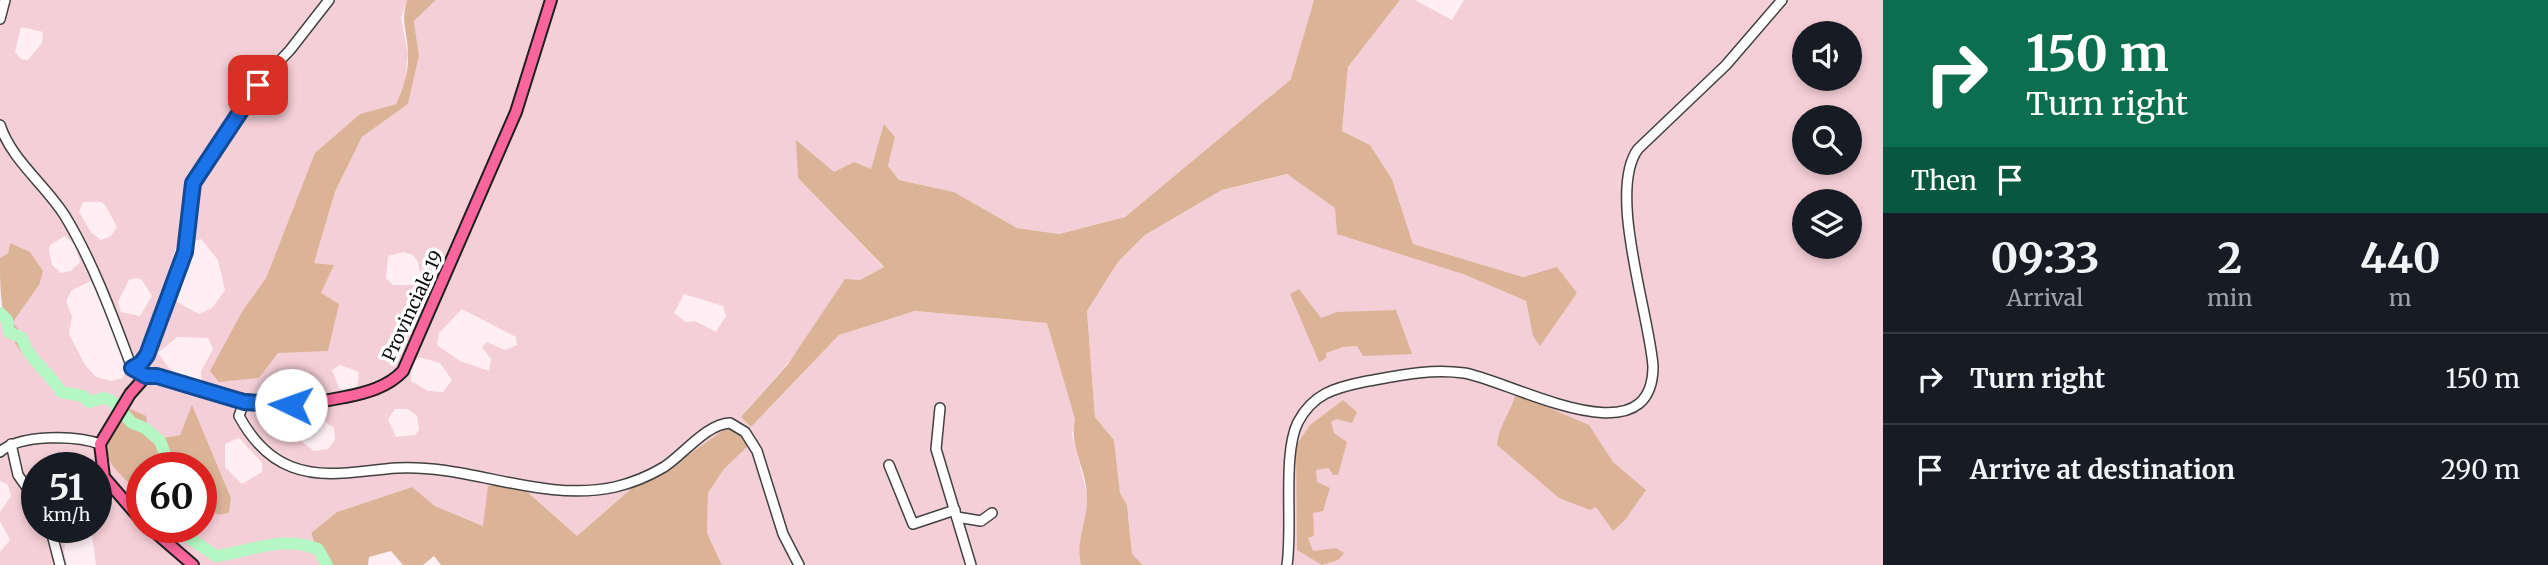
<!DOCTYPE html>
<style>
body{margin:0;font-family:Merriweather,serif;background:#242831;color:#f1f3f6;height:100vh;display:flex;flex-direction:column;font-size:26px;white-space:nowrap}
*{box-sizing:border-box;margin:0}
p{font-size:23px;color:#9ea1a6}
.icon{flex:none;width:38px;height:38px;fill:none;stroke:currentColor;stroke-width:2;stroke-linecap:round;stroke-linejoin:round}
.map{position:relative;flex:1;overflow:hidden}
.drawer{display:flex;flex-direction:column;background:#171b24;width:665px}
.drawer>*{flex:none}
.hud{background:#0b6e4f;color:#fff;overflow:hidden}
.tools{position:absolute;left:1792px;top:21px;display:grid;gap:14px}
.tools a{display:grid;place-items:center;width:70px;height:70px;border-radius:50%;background:#171b24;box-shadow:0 4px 10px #0003;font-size:35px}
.speed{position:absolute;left:21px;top:452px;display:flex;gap:14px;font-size:35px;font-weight:700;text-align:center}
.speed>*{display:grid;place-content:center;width:91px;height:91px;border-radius:50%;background:#171b24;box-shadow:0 4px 10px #0003;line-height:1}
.speed small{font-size:18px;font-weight:400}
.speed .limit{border:10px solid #d22;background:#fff;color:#111}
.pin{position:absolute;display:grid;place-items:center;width:60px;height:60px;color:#fff;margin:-30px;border-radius:14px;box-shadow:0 4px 10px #0006}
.me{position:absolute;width:77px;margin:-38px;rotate:273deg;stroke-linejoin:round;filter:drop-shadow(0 0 5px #0008)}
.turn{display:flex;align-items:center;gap:24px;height:147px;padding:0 28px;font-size:32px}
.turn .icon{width:91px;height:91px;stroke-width:2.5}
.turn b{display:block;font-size:49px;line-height:60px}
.then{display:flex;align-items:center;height:66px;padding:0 28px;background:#0003;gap:14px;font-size:26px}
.eta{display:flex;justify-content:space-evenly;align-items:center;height:119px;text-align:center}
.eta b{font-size:42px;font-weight:700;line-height:49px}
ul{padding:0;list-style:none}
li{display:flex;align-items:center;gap:21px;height:91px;padding:0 28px;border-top:2px solid #363941}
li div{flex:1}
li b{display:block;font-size:26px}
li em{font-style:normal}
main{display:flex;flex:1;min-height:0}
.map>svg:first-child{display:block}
</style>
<main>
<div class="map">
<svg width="1883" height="565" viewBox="0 0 1883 565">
<rect width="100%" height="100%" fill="#ffeff5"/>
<g fill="#f5cfd7" fill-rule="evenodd">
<path d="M 0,0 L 407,0 L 401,18 L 408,54 L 405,81 L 396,104 L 360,114 L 315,154 L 266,278 L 243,310 L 259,378 L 321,294 L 333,265 L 314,263 L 335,192 L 362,137 L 408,104 L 419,56 L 414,21 L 436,0 L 1314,0 L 1292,78 L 1125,217 L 1059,234 L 1017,228 L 954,192 L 899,180 L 888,166 L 895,137 L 885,125 L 871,170 L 834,173 L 797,141 L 798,178 L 884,268 L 860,280 L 741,417 L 751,427 L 839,335 L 915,311 L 1048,323 L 1075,419 L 1072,434 L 1088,498 L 1079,555 L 1081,565 L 722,565 L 707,533 L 708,493 L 724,469 L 748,446 L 667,470 L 632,488 L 577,536 L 523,488 L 483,526 L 435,506 L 412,487 L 337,512 L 311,533 L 322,565 L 96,565 L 91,528 L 67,530 L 64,552 L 67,565 L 0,565 L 0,552 L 10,540 L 0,521 L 0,512 L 11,496 L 8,485 L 0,481 L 0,318 L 37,355 L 13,322 L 39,285 L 10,243 L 8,253 L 0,258 ZM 21,27 L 43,32 L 42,43 L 28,60 L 21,59 L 15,52 ZM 83,202 L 101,202 L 105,205 L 117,227 L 111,236 L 101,240 L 91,232 L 79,212 ZM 65,236 L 75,245 L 80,262 L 71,271 L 61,273 L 52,265 L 49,250 L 50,245 ZM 201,239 L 218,260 L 225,290 L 212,308 L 199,314 L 164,295 L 176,246 ZM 403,252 L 413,255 L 418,262 L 421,279 L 412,285 L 393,285 L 386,278 L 388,256 ZM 136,278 L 142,280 L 152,296 L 140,316 L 121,312 L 118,302 L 129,280 ZM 91,281 L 122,352 L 126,370 L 123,378 L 111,381 L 96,377 L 85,365 L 69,334 L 72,316 L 66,301 L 72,290 ZM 684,294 L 723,306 L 726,316 L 716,332 L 695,321 L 686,322 L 674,313 ZM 462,309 L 516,337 L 517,345 L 505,350 L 487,342 L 482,347 L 491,359 L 489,371 L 460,361 L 437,345 L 439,333 ZM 177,337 L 208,338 L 213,349 L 201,371 L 202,391 L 180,383 L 158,353 ZM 419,357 L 440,363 L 452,380 L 443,392 L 428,391 L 411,381 L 411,365 ZM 340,365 L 359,372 L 357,389 L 350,392 L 339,388 L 332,370 ZM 192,406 L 231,498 L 229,513 L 218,515 L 201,500 L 201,527 L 186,527 L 195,545 L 181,536 L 180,527 L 142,527 L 142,496 L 120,474 L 148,432 L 162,438 L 180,435 ZM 395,409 L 408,409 L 417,416 L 419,430 L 415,435 L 396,437 L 388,419 ZM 309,417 L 324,421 L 334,428 L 335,440 L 328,449 L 314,451 L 301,441 L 298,431 ZM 239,438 L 262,463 L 262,472 L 242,484 L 225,467 L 225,444 ZM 37,467 L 96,467 L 96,527 L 37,527 Z"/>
<path d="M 1400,0 L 1415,0 L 1452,20 L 1464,0 L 1883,0 L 1883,565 L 1143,565 L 1132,554 L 1127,505 L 1120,493 L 1114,440 L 1095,417 L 1087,311 L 1118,262 L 1145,235 L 1222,190 L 1288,174 L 1335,208 L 1463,274 L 1526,301 L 1533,336 L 1523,277 L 1413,244 L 1392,179 L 1370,145 L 1342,131 L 1348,67 ZM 1804,33 L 1850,33 L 1850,79 L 1804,79 ZM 1804,117 L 1850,117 L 1850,163 L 1804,163 ZM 1804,201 L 1850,201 L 1850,247 L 1804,247 Z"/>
</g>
<g fill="#dbb498">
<path d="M 407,0 L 436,0 L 414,21 L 419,56 L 408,104 L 362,137 L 335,192 L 314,263 L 334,265 L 321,293 L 339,304 L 328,351 L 278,353 L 259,378 L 219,382 L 210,371 L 243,310 L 266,278 L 315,153 L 360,114 L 396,104 C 403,88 409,72 408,55 C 408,32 400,24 407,0 Z"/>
<path d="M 1314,0 L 1400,0 L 1348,67 L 1342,131 L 1370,145 L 1392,179 L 1413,244 L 1523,277 L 1557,267 L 1577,293 L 1540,346 L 1533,336 L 1526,301 L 1463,274 L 1337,234 L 1335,208 L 1287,174 L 1222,190 L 1145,235 L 1118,262 L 1087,311 L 1095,417 L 1114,440 L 1120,493 L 1127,505 L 1132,554 L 1143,565 L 1081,565 C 1075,543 1087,521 1087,499 C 1088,471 1068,447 1075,419 L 1047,323 L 915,311 L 839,335 L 751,427 L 741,417 L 788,364 L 845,279 L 860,280 L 884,267 L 798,178 L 796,140 L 834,172 L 854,162 L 871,169 L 884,124 L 895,137 L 888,166 L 899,180 L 954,192 L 1017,228 L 1059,234 L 1125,217 L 1291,79 Z"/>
<path d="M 10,243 L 30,252 L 43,271 L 39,285 L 13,322 L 37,355 L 26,357 C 0,330 0,296 0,258 L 8,253 Z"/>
<polygon points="1299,289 1321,318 1337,312 1396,310 1412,354 1363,356 1357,346 1343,347 1326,353 1326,358 1319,362 1290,294"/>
<path d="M 1515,393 L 1589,425 L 1613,462 L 1646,490 L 1625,520 L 1613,531 L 1596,507 L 1590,510 L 1559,498 L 1497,445 C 1499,423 1514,409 1515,393 Z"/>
<polygon points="1343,400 1357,412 1352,423 1336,419 1331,422 1334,433 1347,442 1338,475 1333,475 1329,468 1316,470 1317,482 1330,488 1323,511 1313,513 1314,536 1308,538 1313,551 1336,548 1344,553 1338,560 1322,565 1297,550 1296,446 1310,425"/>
<path d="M 192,405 L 231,498 L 229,513 L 218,515 L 201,500 L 201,467 L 142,467 L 142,496 C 101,456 98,458 124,406 L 146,416 L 148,432 L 162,438 L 180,435 Z"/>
<polygon points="728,427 739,432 748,446 724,469 708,493 707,533 722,565 441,565 434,556 423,565 403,565 391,551 369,557 368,565 322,565 311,533 337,512 412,487 435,506 483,526 488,486 514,485 523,488 577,536 632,488 667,470"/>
</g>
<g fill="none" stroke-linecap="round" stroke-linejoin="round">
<g stroke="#b4f7c4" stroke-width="12">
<path d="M 0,313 L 7,320 L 9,332 L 22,338 C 29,361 50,372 61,392 L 83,396 L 89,402 L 104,398 L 112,401 L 132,423 L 145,428 L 160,441 L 170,467"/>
<path d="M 183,527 L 185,535 L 216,556 C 252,551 283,535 318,549 L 327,565"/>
</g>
<defs>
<g id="minor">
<polyline points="0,19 5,0"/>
<path d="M 0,125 C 12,161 45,184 65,216 C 93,262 113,317 132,368 L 146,376"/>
<polyline points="132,368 141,363 147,355 185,252 193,183 258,84 290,50 329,0"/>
<path d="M 244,402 L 239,416 C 251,438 268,458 292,467 C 326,480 362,470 397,468 C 470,464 541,503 615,487 C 632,483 649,476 664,467 C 683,455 706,424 730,423 L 745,432 L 757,451 L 783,534 L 799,565"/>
<polyline points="940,408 936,449 971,565"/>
<polyline points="11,444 18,475 37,502"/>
<path d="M 0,452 C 20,434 76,435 100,444"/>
<polyline points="889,465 913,524 955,510"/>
<polyline points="957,517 981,521 992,513"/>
<polyline points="50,527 60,565"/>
<path d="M 1287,565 C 1293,525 1282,454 1298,422 C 1313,394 1334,388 1363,382 C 1396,376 1430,368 1464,373 C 1509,380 1653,463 1653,366 C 1649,313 1607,191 1638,149 L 1726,65 L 1782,0"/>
</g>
<g id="major">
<path d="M 142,521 L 104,477 L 100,444 L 130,394 L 146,376 L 157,376 C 219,400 280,411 345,397 C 366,393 388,387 403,371 L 516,112 L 551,0"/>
<polyline points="149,527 193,565"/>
</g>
</defs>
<use href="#minor" stroke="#414141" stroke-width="12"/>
<use href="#major" stroke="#1f1f1f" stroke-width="14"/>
<use href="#minor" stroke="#fff" stroke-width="9"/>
<use href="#major" stroke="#fa659c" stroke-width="10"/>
</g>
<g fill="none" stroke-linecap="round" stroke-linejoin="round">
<defs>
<polyline id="route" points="258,85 193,183 185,252 147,355 141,363 132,368 146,376 157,376 244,402 291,405"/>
</defs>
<use href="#route" stroke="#114b97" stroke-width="18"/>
<use href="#route" stroke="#1a73e8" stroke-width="12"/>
</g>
<g text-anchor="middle" stroke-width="7" stroke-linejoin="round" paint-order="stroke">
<g font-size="18" fill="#0e0e0e" stroke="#fff">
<text transform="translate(413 306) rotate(-65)" y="6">Provinciale 19</text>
</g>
</g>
</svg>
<div class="tools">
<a><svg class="icon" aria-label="sound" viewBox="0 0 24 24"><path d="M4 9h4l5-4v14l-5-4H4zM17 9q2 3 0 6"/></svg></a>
<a><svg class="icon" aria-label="search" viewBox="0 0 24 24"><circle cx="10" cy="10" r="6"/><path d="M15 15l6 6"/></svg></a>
<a><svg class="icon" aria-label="layers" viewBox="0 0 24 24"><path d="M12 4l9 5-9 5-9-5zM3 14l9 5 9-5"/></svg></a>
</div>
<div class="speed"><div>51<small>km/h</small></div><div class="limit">60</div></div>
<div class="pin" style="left:258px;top:85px;background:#d93025"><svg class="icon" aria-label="arrive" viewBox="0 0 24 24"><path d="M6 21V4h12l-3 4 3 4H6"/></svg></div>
<svg class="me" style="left:291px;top:405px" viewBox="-20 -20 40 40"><circle r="19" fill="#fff"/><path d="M0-13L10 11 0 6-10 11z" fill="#1a73e8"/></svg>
</div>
<section class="drawer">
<div class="hud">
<div class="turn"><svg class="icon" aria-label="right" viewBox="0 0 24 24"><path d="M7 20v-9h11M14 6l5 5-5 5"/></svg><div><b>150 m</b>Turn right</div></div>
<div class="then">Then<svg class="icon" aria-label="arrive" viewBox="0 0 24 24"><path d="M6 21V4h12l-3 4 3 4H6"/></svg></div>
</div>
<div class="eta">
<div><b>09:33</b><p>Arrival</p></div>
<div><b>2</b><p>min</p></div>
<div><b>440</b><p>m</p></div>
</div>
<ul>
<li><svg class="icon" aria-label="right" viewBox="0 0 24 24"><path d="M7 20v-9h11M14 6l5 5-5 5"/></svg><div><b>Turn right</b></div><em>150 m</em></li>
<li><svg class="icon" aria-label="arrive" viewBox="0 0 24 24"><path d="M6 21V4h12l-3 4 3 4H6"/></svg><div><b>Arrive at destination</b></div><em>290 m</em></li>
</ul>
</section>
</main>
